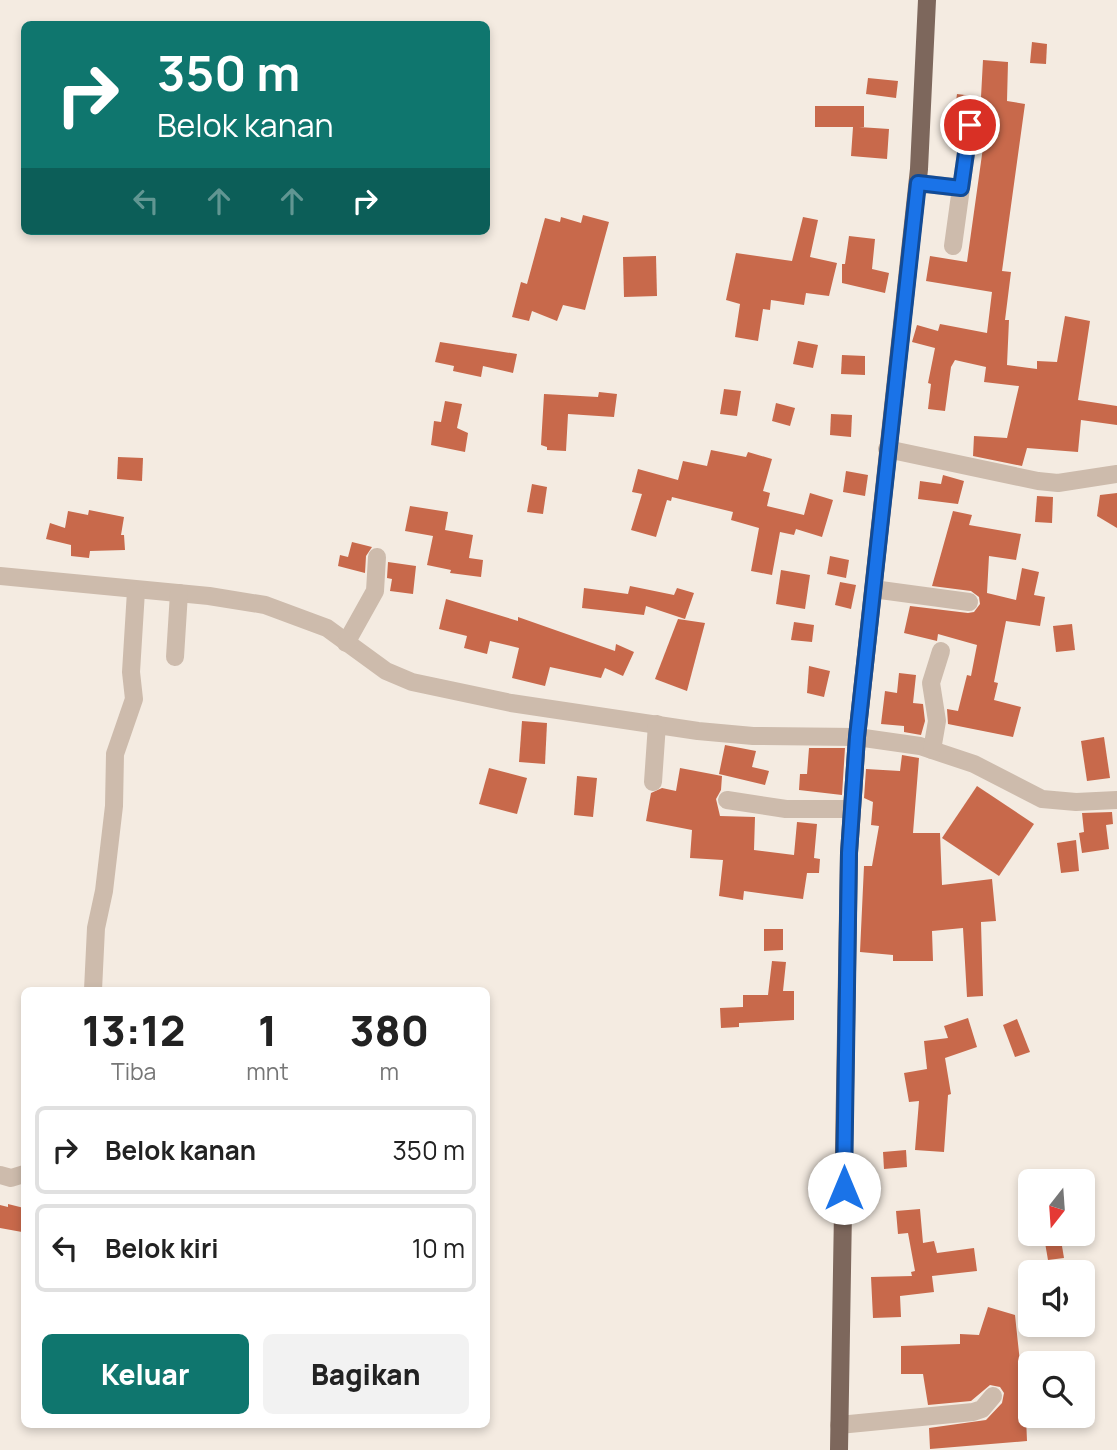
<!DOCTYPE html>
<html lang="id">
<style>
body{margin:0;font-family:Manrope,sans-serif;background:#f2f2f2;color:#222;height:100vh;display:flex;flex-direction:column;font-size:26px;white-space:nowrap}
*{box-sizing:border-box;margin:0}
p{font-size:23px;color:#767676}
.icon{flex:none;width:38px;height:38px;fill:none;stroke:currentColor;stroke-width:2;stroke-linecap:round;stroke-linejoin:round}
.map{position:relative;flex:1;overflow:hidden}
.panel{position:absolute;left:21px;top:987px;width:469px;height:441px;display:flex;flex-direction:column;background:#fff;border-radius:10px;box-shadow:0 4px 10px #0003}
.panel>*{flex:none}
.banner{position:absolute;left:21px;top:21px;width:469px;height:214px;border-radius:10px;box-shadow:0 4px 10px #0003;background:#0f766e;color:#fff;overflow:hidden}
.needle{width:46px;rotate:197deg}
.fabs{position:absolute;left:1018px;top:1169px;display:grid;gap:14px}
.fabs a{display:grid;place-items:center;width:77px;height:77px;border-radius:10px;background:#fff;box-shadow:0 4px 10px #0003;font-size:35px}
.pin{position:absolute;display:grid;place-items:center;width:60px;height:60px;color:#fff;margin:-30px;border:4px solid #fff;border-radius:50%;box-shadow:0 2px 7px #0007}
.me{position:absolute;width:77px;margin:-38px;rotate:0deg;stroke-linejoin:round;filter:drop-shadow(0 0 5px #0008)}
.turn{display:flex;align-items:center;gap:24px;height:147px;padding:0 21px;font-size:32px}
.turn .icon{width:91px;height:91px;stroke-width:2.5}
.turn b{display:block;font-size:49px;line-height:60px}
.lanes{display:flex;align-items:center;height:66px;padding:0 21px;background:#0003;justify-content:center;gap:35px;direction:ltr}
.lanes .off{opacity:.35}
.eta{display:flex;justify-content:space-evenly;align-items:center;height:119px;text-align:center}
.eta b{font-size:42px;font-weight:800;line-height:49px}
.cta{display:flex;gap:14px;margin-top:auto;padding:14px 21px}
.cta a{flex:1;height:80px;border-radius:10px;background:#0f766e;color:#fff;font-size:28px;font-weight:800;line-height:80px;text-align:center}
.cta a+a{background:#f2f2f2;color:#222}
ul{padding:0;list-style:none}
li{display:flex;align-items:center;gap:21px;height:88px;margin:0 14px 10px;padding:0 7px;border:4px solid #e0e0e0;border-radius:10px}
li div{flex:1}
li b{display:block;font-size:26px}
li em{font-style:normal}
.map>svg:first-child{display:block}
</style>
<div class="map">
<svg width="1117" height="1450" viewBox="0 0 1117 1450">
<rect width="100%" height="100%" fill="#f4ebe1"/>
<g fill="#c8694b">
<polygon points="1032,42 1047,44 1046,64 1030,63"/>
<polygon points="983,60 1008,62 1007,101 1025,104 1002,271 1011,272 1005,320 1009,320 1007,365 1037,369 1037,361 1057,362 1065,316 1090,321 1078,400 1117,406 1117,425 1081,420 1078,452 1027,448 1022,466 973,456 974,436 1007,438 1019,386 984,382 986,367 955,360 951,367 945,411 928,409 931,384 928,383 935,348 912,342 917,325 938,331 940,324 987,333 992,292 926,281 930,256 967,262 986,126 981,125 977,117 971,114 965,115 959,122 953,122 957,94 981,97"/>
<polygon points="868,78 898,81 896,98 866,94"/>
<polygon points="815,106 864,106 864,127 859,127 889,129 887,159 851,156 853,127 815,127"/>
<polygon points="583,215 609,222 585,310 563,305 557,321 532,311 529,321 512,317 521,282 527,284 545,218 560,222 561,217 581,223"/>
<polygon points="803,217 818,220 810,257 837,263 829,296 806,293 804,305 771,300 770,310 763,309 758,341 735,337 740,304 726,300 736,253 792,261"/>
<polygon points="849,236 875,239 872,269 889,273 885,293 842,283 842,264 845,264"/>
<polygon points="656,256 657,296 624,297 623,257"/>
<polygon points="798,341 818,345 813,368 793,364"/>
<polygon points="440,342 517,354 513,373 483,366 481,377 453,371 454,366 435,362"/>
<polygon points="842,355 865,356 865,375 841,374"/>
<polygon points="724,389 741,391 737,416 720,414"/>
<polygon points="599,392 617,394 614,417 568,414 566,451 547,450 547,447 541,445 544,394 598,397"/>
<polygon points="445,401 462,404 457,428 468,433 465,452 431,445 434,421 441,422"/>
<polygon points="776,403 795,408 790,426 772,421"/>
<polygon points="831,414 852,415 851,437 830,435"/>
<polygon points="711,450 746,457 748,452 772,459 763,491 770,493 767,506 804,515 810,493 833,500 822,537 796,529 794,535 780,532 772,575 751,571 759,528 731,520 733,512 672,497 671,501 667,500 656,537 631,530 642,494 632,492 638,469 678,480 683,461 707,466"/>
<polygon points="118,457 143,458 142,481 117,479"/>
<polygon points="846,471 868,475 865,496 843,492"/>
<polygon points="943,475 964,481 958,504 918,499 920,481 941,484"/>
<polygon points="532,484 547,487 543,514 527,512"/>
<polygon points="1117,493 1117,528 1097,516 1100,495"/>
<polygon points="1037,496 1053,497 1052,523 1035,522"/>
<polygon points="410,506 448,512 445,530 473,535 469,558 483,560 481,577 450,573 451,570 427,565 433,536 405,531"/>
<polygon points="89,510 124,517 121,535 124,535 125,550 90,551 89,558 71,556 71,545 46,539 50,523 65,528 68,511 88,515"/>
<polygon points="953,511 972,515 969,525 1021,534 1016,560 989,556 987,593 1016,600 1022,568 1039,572 1034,595 1045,597 1040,626 1006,621 994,682 998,683 994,700 1021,707 1013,737 948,724 947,709 958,711 967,675 971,676 977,645 938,634 937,641 904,633 910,606 968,613 974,612 980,604 979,597 971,591 932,586"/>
<polygon points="352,542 372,547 366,556 365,573 338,566 340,555 348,557"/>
<polygon points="830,556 849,560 846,578 827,574"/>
<polygon points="388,562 416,566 413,594 390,591 392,579 387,578"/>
<polygon points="781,570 810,575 805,609 776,604"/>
<polygon points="840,582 856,585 851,609 835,605"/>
<polygon points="630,586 674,595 677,588 694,593 685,619 646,606 644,615 582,608 584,588 628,594"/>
<polygon points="446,599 518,621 518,617 615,651 616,644 634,652 623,676 605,668 601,678 550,667 545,686 512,678 519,648 490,641 487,654 464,648 467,636 439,629"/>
<polygon points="678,619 705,623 687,691 655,679"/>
<polygon points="794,622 814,625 812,642 791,640"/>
<polygon points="1072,624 1075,650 1056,652 1053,626"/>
<polygon points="809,666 830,671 824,697 807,693"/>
<polygon points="899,673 916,675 913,703 923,704 925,721 921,735 904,732 904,726 881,724 885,691 897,693"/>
<polygon points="522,721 547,723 545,764 519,762"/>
<polygon points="1104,737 1110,778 1087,781 1081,741"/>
<polygon points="725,745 756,751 752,767 769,771 765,785 719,774"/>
<polygon points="809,748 845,748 842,795 799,790 800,774 807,774"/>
<polygon points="902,755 919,758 913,833 940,833 942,885 992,879 996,921 981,922 983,996 967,997 963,928 932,931 933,961 893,961 893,955 860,952 864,866 872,866 879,826 871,825 873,802 864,798 866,769 900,771"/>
<polygon points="489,768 527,778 517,814 479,804"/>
<polygon points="680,768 722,776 721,790 716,799 720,816 755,817 754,850 794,855 797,822 817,824 814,858 820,859 819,873 807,873 803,899 744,891 743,900 719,896 723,860 690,858 692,830 646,821 651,793 662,788 676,791"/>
<polygon points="577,776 597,778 593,817 574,815"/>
<polygon points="977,786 1034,824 999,876 942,838"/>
<polygon points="1112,812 1113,824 1106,825 1109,849 1082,853 1079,833 1084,832 1082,813"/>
<polygon points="1076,840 1079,871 1061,873 1057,843"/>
<polygon points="764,929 783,929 783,950 764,951"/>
<polygon points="772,961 786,962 783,991 794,991 794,1020 739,1023 739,1027 721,1028 720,1008 743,1007 743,995 768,995"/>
<polygon points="968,1018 977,1047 945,1058 951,1094 948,1095 944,1152 915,1150 919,1101 909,1102 904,1073 927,1069 924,1041 948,1038 944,1026"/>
<polygon points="1017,1019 1030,1052 1015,1057 1003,1025"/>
<polygon points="906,1150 907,1167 884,1169 883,1152"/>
<polygon points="8,1204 24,1208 22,1232 0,1228 0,1205 8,1207"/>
<polygon points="920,1209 923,1243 934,1241 937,1253 974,1248 977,1271 932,1276 934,1292 900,1296 901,1317 873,1318 871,1277 912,1276 911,1272 915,1271 908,1233 898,1234 896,1211"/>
<polygon points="1060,1234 1064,1258 1048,1260 1044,1237"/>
<polygon points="988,1307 1015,1315 1023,1391 1021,1418 1026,1417 1027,1441 930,1449 929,1428 986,1420 1002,1403 1004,1393 1000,1387 990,1385 971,1401 928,1405 923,1374 901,1374 901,1346 960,1344 960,1334 979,1335"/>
</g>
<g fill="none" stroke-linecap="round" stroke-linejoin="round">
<g stroke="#cdbbac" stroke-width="18">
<polyline points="918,183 961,188 953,246"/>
<polyline points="961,188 970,125"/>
<polyline points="887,449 1038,481 1058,483 1117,474"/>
<polyline points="0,576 209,596 265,605 327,628 386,671 412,682 511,703 698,731 753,736 857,737 920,746 974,764 1042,799 1076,802 1117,800"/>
<polyline points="873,589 969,602"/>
<polyline points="346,643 375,591 377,557"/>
<polyline points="175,657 179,593"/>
<polyline points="932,750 937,721 931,683 941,651"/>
<polyline points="653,782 657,724"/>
<polyline points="727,800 786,809 852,809"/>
<polyline points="93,990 96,928 104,891 114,806 115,754 134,699 131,672 136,591"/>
<polyline points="0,1175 11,1178 24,1174"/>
<polyline points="839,1425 973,1412 982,1409 993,1396"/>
</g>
<polyline stroke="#7d675c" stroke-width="18" points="839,1450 849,853 857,737 919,169 927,0"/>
</g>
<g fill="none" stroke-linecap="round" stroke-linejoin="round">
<defs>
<polyline id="route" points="844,1188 849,853 857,737 918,183 961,188 970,125"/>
</defs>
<use href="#route" stroke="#114b97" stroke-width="18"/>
<use href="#route" stroke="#1a73e8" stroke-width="12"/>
</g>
</svg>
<div class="fabs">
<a><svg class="needle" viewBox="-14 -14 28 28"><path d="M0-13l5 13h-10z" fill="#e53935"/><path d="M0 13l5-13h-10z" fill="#767676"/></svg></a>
<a><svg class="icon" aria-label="sound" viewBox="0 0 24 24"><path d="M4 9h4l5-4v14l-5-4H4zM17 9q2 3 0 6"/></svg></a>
<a><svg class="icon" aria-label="search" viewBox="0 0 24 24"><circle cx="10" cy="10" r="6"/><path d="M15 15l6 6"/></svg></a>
</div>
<div class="pin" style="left:970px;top:125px;background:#d93025"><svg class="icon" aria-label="arrive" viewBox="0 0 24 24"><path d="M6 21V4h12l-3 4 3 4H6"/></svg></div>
<svg class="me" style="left:844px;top:1188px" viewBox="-20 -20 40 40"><circle r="19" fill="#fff"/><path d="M0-13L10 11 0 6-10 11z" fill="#1a73e8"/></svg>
<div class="banner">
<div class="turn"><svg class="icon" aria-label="right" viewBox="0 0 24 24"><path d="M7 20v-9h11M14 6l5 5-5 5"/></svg><div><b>350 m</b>Belok kanan</div></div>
<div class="lanes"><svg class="icon off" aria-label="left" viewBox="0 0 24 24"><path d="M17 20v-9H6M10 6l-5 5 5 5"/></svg><svg class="icon off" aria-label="ahead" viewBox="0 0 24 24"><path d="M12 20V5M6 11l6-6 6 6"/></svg><svg class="icon off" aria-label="ahead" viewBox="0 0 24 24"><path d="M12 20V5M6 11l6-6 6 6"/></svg><svg class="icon" aria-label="right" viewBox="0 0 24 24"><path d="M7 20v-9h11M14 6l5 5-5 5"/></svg></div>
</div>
<section class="panel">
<div class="eta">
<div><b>13:12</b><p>Tiba</p></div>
<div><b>1</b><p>mnt</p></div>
<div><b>380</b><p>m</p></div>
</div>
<ul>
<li><svg class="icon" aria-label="right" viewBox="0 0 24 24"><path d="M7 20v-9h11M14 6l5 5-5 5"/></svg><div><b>Belok kanan</b></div><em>350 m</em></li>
<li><svg class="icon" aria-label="left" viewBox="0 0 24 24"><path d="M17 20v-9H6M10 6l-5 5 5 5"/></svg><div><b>Belok kiri</b></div><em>10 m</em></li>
</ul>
<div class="cta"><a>Keluar</a><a>Bagikan</a></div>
</section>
</div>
